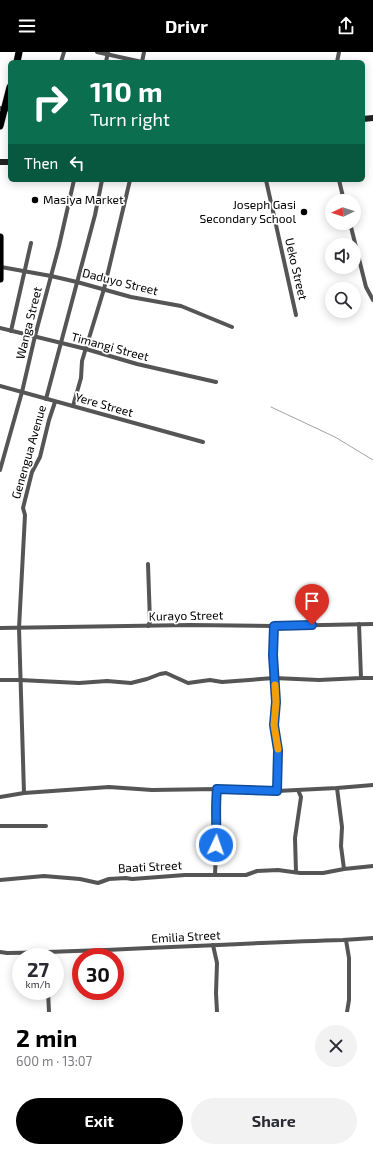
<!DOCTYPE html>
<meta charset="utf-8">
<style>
body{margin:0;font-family:"Exo 2",sans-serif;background:#f2f2f3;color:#2b2b33;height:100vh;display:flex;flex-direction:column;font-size:15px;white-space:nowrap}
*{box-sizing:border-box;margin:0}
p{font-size:13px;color:#7c7c81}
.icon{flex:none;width:22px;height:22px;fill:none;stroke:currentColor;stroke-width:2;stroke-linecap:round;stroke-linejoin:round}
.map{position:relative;height:960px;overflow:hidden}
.drawer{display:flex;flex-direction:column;background:#fff;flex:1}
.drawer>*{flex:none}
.guide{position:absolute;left:8px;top:8px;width:357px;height:122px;border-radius:6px;box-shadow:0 2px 10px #0003;background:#0b6e4f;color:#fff;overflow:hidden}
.needle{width:26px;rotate:266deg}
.buttons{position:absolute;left:325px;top:142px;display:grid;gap:8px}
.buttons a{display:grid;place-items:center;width:36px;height:36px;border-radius:50%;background:#fff;box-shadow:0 2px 10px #0003;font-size:20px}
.speed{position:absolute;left:12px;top:896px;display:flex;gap:8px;font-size:20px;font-weight:700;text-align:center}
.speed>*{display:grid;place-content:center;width:52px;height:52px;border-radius:50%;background:#fff;box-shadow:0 2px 10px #0003;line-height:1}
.speed small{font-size:10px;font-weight:400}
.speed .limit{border:6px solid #d22;background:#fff;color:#111}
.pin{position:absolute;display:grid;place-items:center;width:34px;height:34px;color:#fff;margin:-41px -17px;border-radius:50% 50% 50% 0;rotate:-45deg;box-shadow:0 0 4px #0007}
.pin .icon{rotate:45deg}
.me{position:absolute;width:44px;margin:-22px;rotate:3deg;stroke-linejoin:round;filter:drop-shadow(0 0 3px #0008)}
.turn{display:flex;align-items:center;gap:14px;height:84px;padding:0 16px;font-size:18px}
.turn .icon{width:52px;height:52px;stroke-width:2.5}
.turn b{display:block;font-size:28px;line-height:34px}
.then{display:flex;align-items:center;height:38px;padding:0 16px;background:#0003;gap:8px;font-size:15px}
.round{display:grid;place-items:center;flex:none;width:42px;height:42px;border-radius:21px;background:#f2f2f3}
.headline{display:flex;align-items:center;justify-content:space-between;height:68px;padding:0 16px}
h1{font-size:24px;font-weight:700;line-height:30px;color:#000}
.action{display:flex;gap:8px;margin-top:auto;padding:8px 16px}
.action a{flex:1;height:46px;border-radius:24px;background:#000;color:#fff;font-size:16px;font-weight:700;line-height:46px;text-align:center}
.action a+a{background:#f2f2f3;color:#2b2b33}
header{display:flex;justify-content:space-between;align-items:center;height:52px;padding:0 16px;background:#000;color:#fff;font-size:18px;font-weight:700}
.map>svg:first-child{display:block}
</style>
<header><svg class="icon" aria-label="menu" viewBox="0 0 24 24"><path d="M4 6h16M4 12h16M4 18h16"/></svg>Drivr<svg class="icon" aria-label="share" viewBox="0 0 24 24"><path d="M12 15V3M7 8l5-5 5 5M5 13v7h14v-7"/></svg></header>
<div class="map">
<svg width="373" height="960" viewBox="0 0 373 960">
<rect width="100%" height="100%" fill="#fff"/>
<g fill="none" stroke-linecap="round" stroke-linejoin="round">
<polyline stroke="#a3a3a3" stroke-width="1" points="271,355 335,385 373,408"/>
<defs>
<g id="primary">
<polyline points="17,10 19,0"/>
<polyline points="0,74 10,35"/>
<polyline points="0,185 0,227"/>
</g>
</defs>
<use href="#primary" stroke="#dbdbdb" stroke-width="8"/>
<g stroke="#555" stroke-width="4">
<polyline points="97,0 142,10"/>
<polyline points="61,10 64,0"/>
<polyline points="106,10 108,0"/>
<polyline points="142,10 144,0"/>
<polyline points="337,10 339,0"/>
<polyline points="0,56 10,58"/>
<polyline points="266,128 296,263"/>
<polyline points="339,128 344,149"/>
<polyline points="350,171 366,235 373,248"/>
<polyline points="1,215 51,224 77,230 131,245 181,254 232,275"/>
<polyline points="0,276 86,297 137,312 216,330"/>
<polyline points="11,279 31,191"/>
<polyline points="0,334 203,390"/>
<polyline points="46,347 95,163 102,128"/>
<polyline points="73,354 81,326 82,309 104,237 130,128"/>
<polyline points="0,418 22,340 35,284 59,194 74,128"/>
<polyline points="148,574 150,570 148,512"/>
<polyline points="274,574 273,603 276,650 274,673 278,698 277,739"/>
<polyline points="0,576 190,573 274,574 373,572"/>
<polyline points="361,626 373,626"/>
<polyline points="0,628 20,628 79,631 107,629 131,631 147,627 160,622 166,621 188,631 210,628 222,630 274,626 319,628 361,626 359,572"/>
<polyline points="337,736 342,775 341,794 344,817"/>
<polyline points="24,741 19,576 25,463 23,456 32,420 40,405 49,368 55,350"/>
<polyline points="0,745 24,741 109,735 152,738 217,737 277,739 337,736 373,733"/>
<polyline points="0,774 46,774"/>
<polyline points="296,820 295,786 301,745 298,738"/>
<polyline points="215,822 217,780 216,752 217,737"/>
<polyline points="0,828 44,824 80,827 98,831 109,827 126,826 132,827 185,823 246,823 257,819 278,818 300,821 323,821 344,817 373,814"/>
<polyline points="346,888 349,906 349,948 347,960"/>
<polyline points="213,893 217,911 216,941 217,960"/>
<path d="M 0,900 L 7,901 C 119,899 230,891 343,888 L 373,886"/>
<polyline points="48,939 49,960"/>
</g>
<g stroke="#222" stroke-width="6">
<polyline points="363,67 373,66"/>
<polyline points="0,110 10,110"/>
</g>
<use href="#primary" stroke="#000" stroke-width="7"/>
</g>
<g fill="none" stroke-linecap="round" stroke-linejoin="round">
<defs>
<path id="route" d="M 216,793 C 217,774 215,756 217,737 L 277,739 L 278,698 L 274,673 L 276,650 L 273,603 L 274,574 L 312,573"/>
</defs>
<use href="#route" stroke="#114b97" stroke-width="10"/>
<use href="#route" stroke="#1a73e8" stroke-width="7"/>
<polyline stroke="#f59e0b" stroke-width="7" points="275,633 276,650 274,673 278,697"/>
</g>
<g fill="#000" stroke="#fff" stroke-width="1.5">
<circle cx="35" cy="148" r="4"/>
<circle cx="304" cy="160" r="4"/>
</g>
<g text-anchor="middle" stroke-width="3.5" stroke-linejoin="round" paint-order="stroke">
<g font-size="12" fill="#000" stroke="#fff" text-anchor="start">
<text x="43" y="152">Masiya Market</text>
<text x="296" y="157" text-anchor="end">Joseph Gasi<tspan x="296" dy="14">Secondary School</tspan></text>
</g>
<g font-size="12" fill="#000" stroke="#fff">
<text transform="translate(296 217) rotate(77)" y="4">Ueko Street</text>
<text transform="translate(120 230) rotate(14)" y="4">Daduyo Street</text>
<text transform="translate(29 271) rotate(-76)" y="4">Wanga Street</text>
<text transform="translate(110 295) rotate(15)" y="4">Timangi Street</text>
<text transform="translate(104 353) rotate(16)" y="4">Yere Street</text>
<text transform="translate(29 400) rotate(-74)" y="4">Genengua Avenue</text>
<text transform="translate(186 564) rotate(-1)" y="4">Kurayo Street</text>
<text transform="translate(150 815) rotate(-3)" y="4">Baati Street</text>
<text transform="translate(186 885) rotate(-3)" y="4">Emilia Street</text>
</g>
</g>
</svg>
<div class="buttons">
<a><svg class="needle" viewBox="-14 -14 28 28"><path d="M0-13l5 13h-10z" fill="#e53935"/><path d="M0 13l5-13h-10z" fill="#7c7c81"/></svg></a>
<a><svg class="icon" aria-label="sound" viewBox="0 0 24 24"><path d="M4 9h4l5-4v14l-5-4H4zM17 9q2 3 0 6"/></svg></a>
<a><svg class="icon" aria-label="search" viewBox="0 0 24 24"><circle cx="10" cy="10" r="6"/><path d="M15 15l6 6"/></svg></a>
</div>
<div class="speed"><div>27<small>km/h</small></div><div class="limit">30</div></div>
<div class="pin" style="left:312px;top:573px;background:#d93025"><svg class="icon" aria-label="arrive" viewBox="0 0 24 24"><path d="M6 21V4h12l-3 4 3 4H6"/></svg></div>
<svg class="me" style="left:216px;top:793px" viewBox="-20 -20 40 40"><circle r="17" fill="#1a73e8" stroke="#fff" stroke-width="3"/><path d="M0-11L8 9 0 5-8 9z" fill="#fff"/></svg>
<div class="guide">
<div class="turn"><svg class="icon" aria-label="right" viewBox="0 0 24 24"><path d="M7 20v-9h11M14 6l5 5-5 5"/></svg><div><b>110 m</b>Turn right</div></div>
<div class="then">Then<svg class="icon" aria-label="left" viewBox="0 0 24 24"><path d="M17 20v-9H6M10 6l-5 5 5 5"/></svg></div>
</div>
</div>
<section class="drawer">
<div class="headline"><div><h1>2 min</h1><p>600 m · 13:07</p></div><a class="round"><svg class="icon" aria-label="close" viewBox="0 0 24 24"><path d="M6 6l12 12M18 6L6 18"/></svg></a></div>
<div class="action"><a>Exit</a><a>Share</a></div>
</section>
